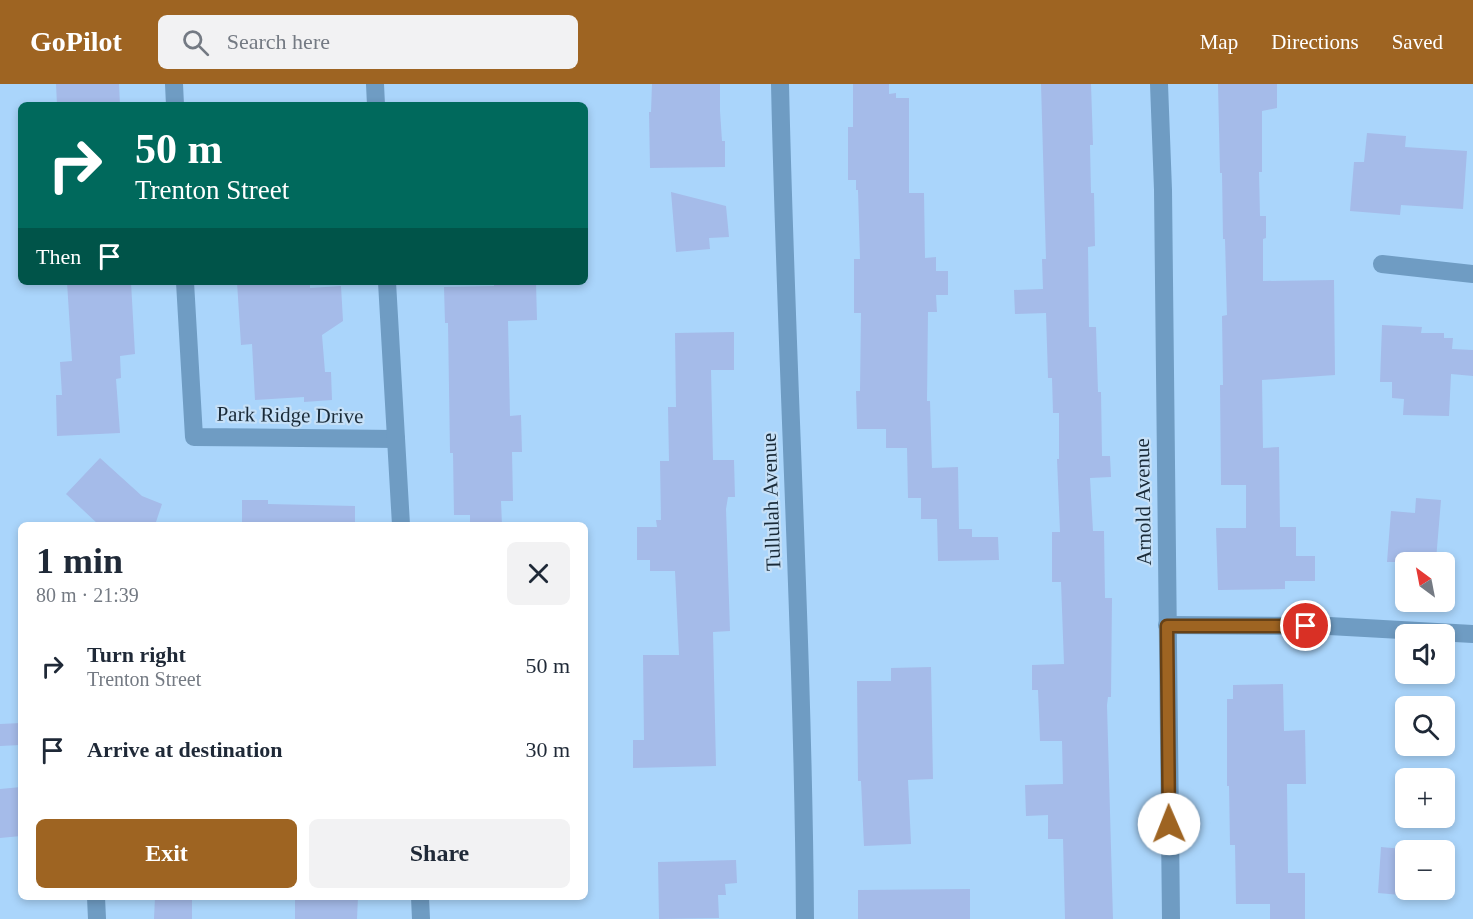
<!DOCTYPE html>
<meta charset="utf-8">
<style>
body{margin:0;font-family:Georgia,serif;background:#f2f2f3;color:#1f2937;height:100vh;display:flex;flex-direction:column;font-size:22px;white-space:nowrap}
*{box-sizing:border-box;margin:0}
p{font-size:20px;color:#747a83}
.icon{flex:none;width:33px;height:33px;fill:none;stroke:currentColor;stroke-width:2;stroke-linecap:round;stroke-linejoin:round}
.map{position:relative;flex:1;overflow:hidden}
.drawer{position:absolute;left:18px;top:438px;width:570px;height:378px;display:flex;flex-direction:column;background:#fff;border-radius:9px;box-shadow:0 3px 9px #0003}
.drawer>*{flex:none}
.guide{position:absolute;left:18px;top:18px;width:570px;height:183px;border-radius:9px;box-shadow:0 3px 9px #0003;background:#00695c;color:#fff;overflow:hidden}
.needle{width:39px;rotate:328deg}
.fabs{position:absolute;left:1395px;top:468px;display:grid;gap:12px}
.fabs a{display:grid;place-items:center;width:60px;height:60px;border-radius:9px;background:#fff;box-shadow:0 3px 9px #0003;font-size:30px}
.pin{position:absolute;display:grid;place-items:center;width:51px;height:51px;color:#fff;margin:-26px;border:3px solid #fff;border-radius:50%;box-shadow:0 2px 6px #0007}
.me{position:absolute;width:66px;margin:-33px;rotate:359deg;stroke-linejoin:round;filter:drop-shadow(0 0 4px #0008)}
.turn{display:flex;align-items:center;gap:21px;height:126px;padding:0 18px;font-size:27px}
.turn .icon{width:78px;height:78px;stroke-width:2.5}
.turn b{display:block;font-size:42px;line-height:51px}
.then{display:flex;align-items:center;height:57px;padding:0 18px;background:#0003;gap:12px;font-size:22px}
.round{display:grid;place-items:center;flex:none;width:63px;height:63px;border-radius:9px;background:#f2f2f3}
.summary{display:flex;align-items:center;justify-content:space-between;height:102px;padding:0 18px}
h1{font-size:36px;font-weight:700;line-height:45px}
.action{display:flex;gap:12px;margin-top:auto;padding:12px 18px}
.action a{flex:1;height:69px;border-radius:9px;background:#9e6422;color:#fff;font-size:24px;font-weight:700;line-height:69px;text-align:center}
.action a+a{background:#f2f2f3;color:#1f2937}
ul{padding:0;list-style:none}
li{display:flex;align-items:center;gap:18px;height:84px;padding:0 18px}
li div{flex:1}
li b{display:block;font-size:22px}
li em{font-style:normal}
header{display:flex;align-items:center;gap:36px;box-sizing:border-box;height:84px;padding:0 30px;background:#9e6422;color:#fff}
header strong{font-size:28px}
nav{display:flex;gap:33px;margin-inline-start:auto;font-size:21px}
.search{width:420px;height:54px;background:#f2f2f3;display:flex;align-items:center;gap:15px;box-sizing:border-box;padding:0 21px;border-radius:9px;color:#747a83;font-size:22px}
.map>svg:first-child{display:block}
</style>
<header>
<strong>GoPilot</strong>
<div class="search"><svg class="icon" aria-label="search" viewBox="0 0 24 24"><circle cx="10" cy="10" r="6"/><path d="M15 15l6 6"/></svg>Search here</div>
<nav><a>Map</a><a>Directions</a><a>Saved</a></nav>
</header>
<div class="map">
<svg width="1473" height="835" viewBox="0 0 1473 835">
<rect width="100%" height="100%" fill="#aad5fb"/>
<g fill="#a5bbe9">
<polygon points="56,0 119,0 120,21 57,21"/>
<polygon points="652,0 720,0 720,27 722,57 725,57 725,83 650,84 649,28 651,28"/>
<polygon points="853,0 889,0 889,10 896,9 896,14 909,14 909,109 924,109 925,174 936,173 936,187 948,187 948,211 936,211 937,228 928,228 927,317 930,317 932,384 958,383 959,445 972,445 972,453 998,453 999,476 938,477 937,435 921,435 921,414 908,414 907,364 886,364 886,345 857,345 856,307 860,307 861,229 854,229 854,175 860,175 858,106 856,106 856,96 848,96 848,43 853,43"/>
<polygon points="1041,0 1091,0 1093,61 1090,61 1091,109 1094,109 1095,162 1088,163 1089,243 1096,243 1098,308 1101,308 1102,372 1110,372 1111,393 1090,394 1093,447 1104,447 1105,514 1112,514 1111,613 1108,613 1107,621 1113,835 1065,835 1063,755 1048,755 1048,731 1026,732 1025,701 1063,700 1062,657 1040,657 1038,606 1032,606 1032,581 1064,580 1061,498 1052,498 1052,448 1060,448 1057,375 1059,375 1059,329 1053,329 1052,294 1048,294 1046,229 1015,230 1014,206 1043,205 1042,175 1046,175"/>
<polygon points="1218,0 1277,0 1277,24 1262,27 1262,88 1259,88 1260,132 1266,132 1266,154 1263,155 1263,197 1334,196 1335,291 1262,296 1263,364 1279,363 1280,443 1296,443 1296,472 1315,472 1315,497 1285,497 1285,505 1218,506 1216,444 1246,444 1246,401 1221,401 1220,301 1223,301 1222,232 1227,231 1225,155 1223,155 1222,89 1220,89"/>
<polygon points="1367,49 1406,52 1405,63 1467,67 1463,125 1401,121 1400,131 1350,127 1354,78 1364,78"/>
<polygon points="671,108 726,122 729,153 709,154 710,165 676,168"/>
<polygon points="67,198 131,198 135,270 120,272 121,294 116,295 120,349 57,352 56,311 62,311 60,278 72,277"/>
<polygon points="237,198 310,198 310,204 341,202 343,237 322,251 325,288 331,288 332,316 304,318 304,313 255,316 252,260 241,261"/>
<polygon points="494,198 536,198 537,236 508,237 510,332 521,331 522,368 512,368 513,417 501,417 502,441 470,441 470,431 454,431 453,369 450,369 448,239 445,239 444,203 494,202"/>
<polygon points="1382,241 1422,243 1421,249 1444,249 1444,254 1453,254 1452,265 1473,266 1473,292 1451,290 1449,332 1403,331 1404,315 1392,314 1392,298 1380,298"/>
<polygon points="734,248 734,286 711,286 713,376 734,376 735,413 728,413 726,425 730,547 713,548 716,682 633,684 633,656 644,656 643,571 679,571 675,487 650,487 650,476 637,476 637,443 657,443 656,436 661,436 660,377 669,377 668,323 676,323 675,249"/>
<polygon points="100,374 142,412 162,420 155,441 99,441 66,410"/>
<polygon points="1416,414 1441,416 1436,476 1421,474 1420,478 1387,478 1391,427 1415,429"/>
<polygon points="242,416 268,416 268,420 355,422 355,441 242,441"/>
<polygon points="931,583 933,695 908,696 911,760 864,762 861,697 858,697 857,597 891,597 891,584"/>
<polygon points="1283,600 1284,647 1305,646 1306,700 1287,700 1288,789 1305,789 1305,835 1270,835 1270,820 1236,820 1235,761 1230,761 1229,702 1227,702 1227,615 1233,615 1233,601"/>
<polygon points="21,639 21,661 0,662 0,640"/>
<polygon points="21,703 21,752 0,754 0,705"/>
<polygon points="1381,763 1415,766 1406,766 1406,806 1412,806 1412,812 1378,809"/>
<polygon points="736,776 737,799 725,800 726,811 718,811 719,834 659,835 658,778"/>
<polygon points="970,805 970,835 858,835 858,806"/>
<polygon points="155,813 192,813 192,835 154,835"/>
<polygon points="295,813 358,813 357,835 295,835"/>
</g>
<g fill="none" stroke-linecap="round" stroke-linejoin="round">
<g stroke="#6f9cc3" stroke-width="18">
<polyline points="174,0 175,21"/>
<polyline points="375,0 376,21"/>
<path d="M 780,0 C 786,278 803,556 805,835"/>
<polyline points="1159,0 1163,106 1171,835"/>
<polyline points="1382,180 1473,190"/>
<polyline points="185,198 194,353 396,355"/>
<polyline points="387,198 401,441"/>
<polyline points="1167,541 1329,542 1473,550"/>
<polyline points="96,813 97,835"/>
<polyline points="420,813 421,835"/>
</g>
</g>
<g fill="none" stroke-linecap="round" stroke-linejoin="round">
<defs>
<polyline id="route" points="1169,740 1167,542 1306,542"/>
</defs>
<use href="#route" stroke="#674116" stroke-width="15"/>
<use href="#route" stroke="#9e6422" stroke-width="10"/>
</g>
<g text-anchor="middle" stroke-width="4.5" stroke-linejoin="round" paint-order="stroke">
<g font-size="21" fill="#192a38" stroke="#c6e0f7">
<text transform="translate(290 331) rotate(1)" y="7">Park Ridge Drive</text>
<text transform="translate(771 418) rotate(-92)" y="7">Tullulah Avenue</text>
<text transform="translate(1143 418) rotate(-91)" y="7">Arnold Avenue</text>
</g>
</g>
</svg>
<div class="fabs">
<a><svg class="needle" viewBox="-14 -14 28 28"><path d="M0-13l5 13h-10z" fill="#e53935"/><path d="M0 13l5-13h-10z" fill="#747a83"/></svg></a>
<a><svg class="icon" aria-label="sound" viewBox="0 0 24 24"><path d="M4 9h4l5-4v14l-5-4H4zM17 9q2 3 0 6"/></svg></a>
<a><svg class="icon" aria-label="search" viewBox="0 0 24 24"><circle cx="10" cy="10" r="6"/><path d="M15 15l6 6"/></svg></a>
<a>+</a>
<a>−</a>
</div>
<div class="pin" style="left:1306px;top:542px;background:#d93025"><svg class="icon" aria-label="arrive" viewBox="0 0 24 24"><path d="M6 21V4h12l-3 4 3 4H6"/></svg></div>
<svg class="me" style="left:1169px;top:740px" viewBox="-20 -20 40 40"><circle r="19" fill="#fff"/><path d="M0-13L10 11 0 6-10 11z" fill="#9e6422"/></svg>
<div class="guide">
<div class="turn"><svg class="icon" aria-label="right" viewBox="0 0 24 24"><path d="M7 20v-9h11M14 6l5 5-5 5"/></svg><div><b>50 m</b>Trenton Street</div></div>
<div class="then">Then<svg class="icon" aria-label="arrive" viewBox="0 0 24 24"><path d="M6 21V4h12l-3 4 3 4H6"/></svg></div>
</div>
<section class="drawer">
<div class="summary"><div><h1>1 min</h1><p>80 m · 21:39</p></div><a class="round"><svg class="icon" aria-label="close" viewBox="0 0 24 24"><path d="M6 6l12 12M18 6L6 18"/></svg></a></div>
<ul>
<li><svg class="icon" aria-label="right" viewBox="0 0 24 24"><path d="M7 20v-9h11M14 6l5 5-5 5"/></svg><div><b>Turn right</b><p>Trenton Street</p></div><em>50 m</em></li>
<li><svg class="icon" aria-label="arrive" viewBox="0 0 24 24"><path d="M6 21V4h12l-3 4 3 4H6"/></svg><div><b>Arrive at destination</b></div><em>30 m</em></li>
</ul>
<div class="action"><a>Exit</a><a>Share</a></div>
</section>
</div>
